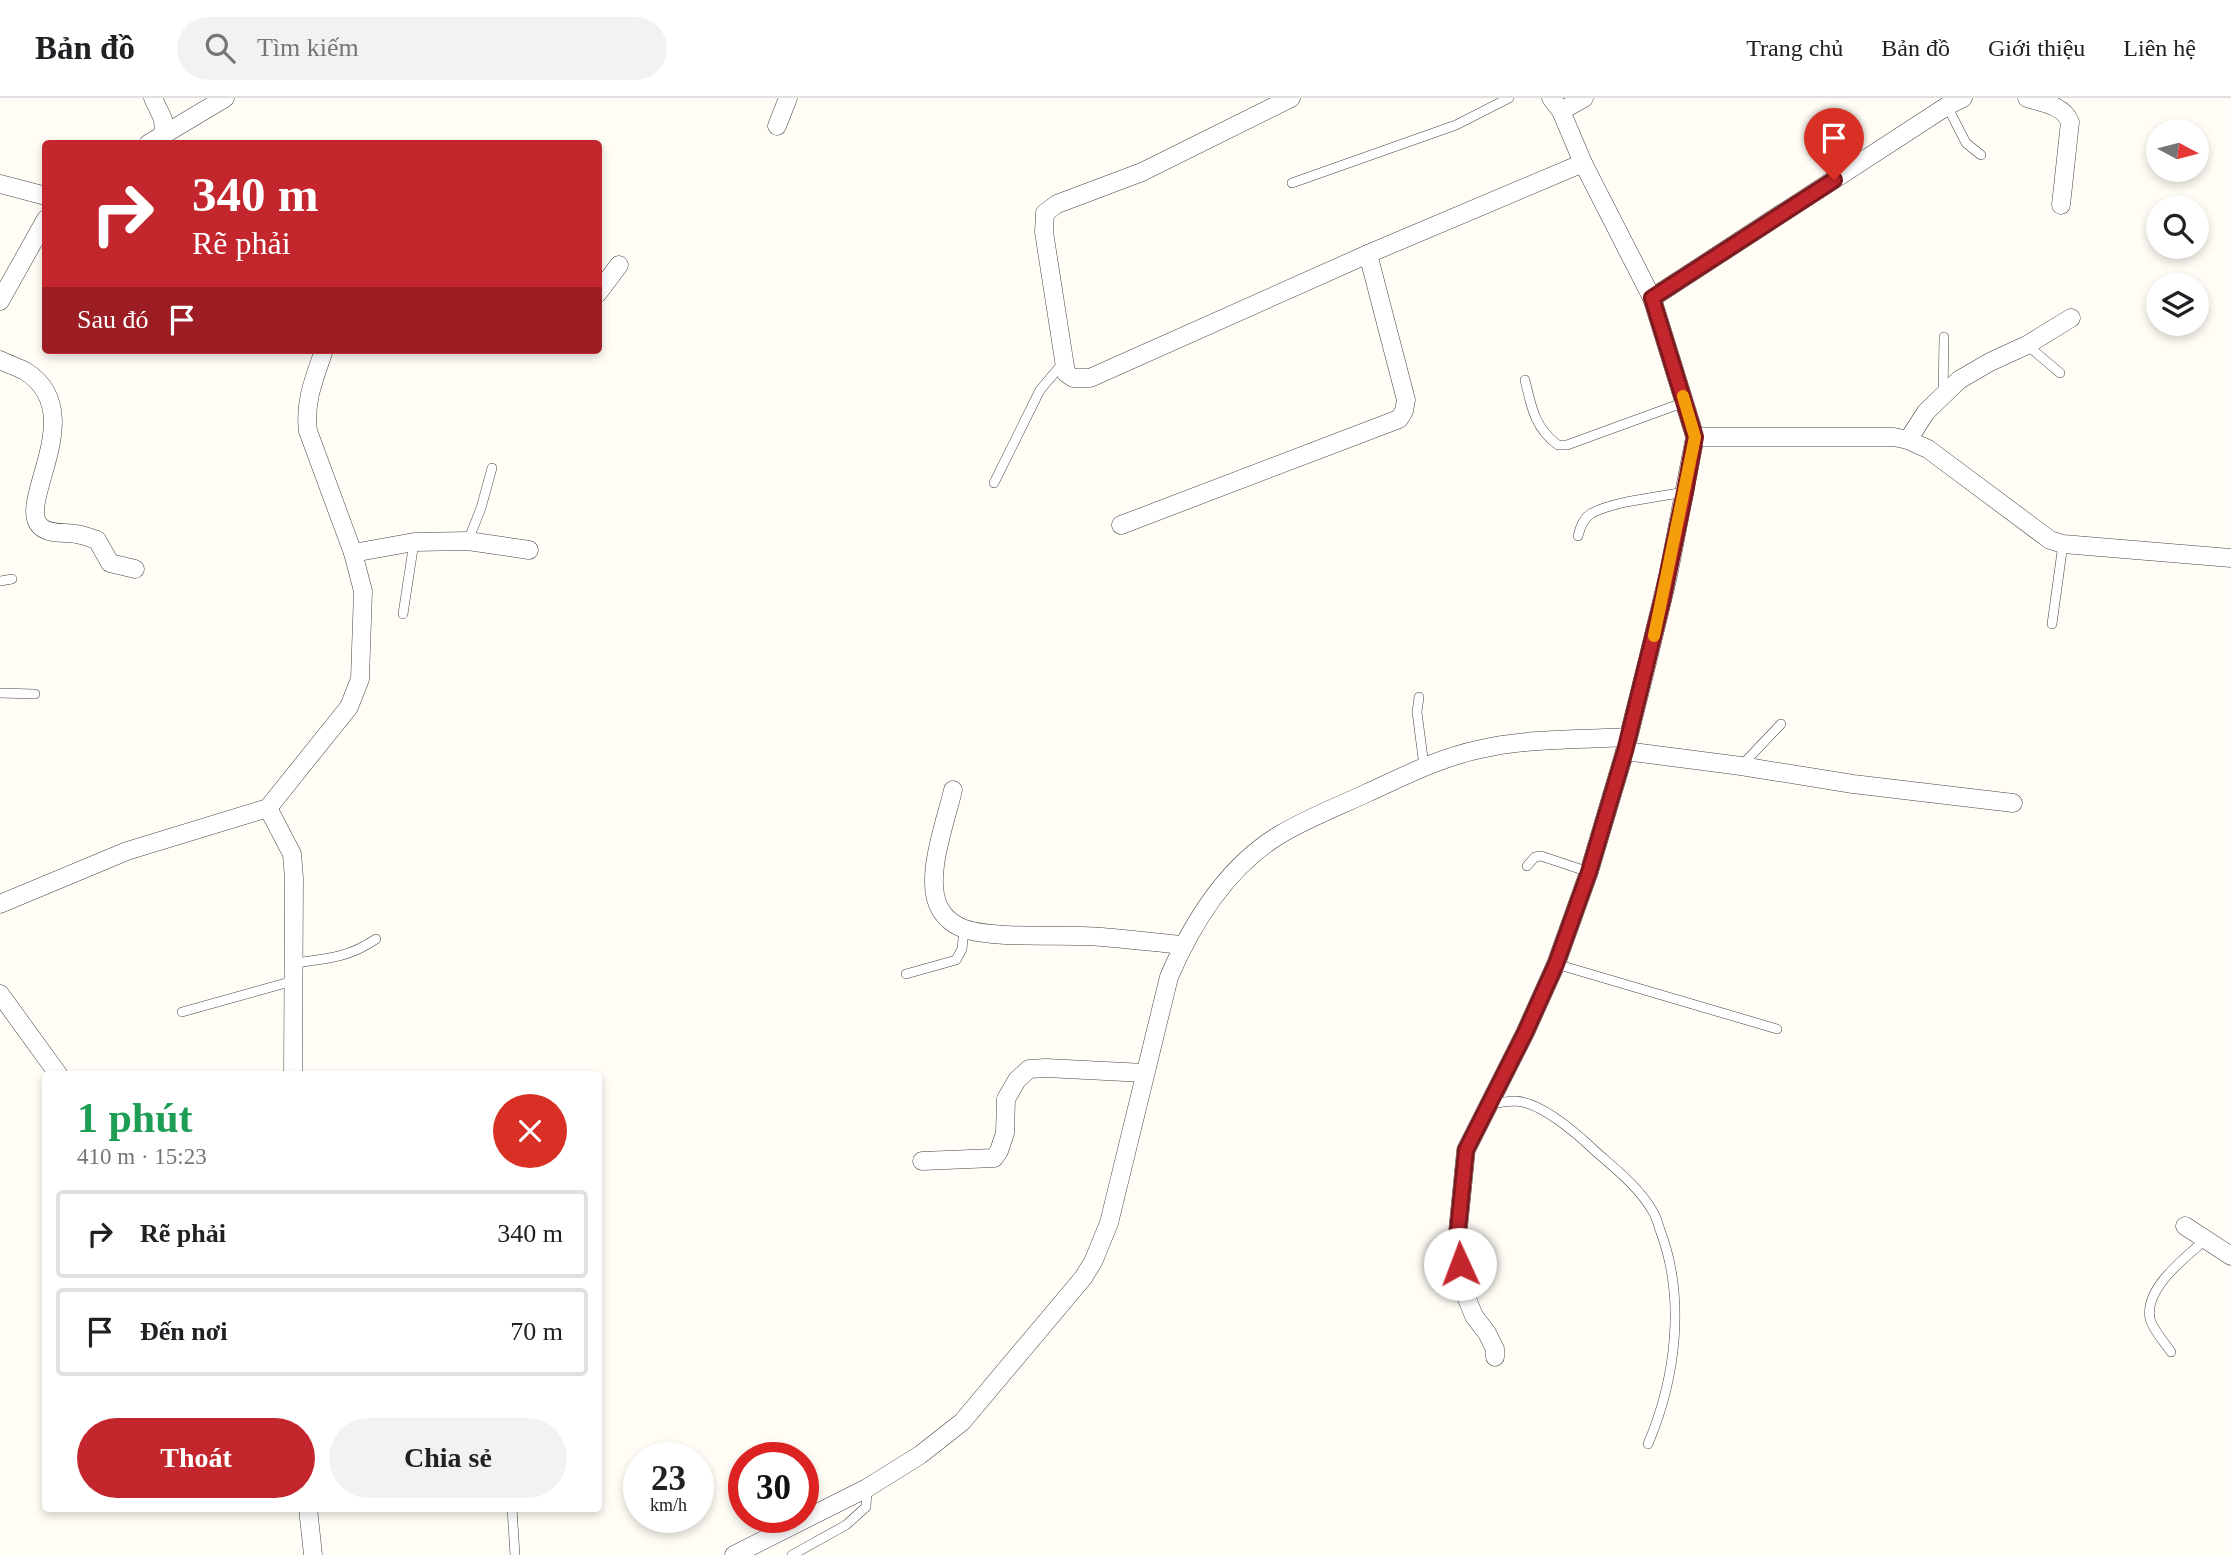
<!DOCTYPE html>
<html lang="vi">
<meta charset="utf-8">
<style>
body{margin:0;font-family:"Times New Roman",serif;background:#f2f2f2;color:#202124;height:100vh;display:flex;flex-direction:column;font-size:26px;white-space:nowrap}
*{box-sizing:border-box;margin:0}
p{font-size:23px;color:#757577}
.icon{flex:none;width:38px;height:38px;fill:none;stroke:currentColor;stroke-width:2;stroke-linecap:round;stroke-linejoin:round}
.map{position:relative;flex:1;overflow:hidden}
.panel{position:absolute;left:42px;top:973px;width:560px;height:441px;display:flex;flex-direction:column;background:#fff;border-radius:7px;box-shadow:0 4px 10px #0003}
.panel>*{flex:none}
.top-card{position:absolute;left:42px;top:42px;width:560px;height:214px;border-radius:7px;box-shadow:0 4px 10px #0003;background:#c4262e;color:#fff;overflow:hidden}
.needle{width:46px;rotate:97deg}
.fabs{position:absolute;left:2146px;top:21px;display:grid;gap:14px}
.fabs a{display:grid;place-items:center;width:63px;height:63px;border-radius:50%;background:#fff;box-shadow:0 4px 10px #0003;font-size:35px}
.speed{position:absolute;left:623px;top:1344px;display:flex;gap:14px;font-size:35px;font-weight:700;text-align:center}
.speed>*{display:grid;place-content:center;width:91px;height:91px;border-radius:50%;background:#fff;box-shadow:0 4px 10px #0003;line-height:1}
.speed small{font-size:18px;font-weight:400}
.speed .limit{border:10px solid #d22;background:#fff;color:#111}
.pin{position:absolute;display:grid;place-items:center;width:60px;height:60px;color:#fff;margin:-72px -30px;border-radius:50% 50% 50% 0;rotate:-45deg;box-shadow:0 0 7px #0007}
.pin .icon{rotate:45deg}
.me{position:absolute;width:77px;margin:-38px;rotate:358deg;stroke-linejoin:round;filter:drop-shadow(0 0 5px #0008)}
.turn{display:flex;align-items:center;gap:24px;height:147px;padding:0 35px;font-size:32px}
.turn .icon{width:91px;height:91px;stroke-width:2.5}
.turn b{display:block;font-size:49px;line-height:60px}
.then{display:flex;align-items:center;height:66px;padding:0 35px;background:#0003;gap:14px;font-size:26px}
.round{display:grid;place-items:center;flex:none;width:74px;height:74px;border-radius:37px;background:#f2f2f2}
.summary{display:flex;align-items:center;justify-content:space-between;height:119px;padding:0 35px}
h1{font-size:42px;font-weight:700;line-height:52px;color:#1e9e55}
.primary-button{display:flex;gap:14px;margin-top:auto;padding:14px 35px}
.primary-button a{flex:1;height:80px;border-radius:42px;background:#c4262e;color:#fff;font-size:28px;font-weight:700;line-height:80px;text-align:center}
.primary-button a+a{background:#f2f2f2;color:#202124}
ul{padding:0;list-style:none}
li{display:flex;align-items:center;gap:21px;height:88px;margin:0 14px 10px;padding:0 21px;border:4px solid #e0e0e0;border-radius:7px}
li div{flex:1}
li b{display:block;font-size:26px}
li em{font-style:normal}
header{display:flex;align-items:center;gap:42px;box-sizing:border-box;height:98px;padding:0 35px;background:#fff;border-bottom:2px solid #e0e0e0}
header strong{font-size:33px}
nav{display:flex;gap:38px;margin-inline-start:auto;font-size:24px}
.search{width:490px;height:63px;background:#f2f2f2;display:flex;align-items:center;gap:18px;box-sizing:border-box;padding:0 24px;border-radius:38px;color:#757577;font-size:26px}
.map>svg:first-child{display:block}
</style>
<header>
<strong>Bản đồ</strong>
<div class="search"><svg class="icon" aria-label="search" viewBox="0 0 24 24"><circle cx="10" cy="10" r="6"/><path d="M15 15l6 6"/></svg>Tìm kiếm</div>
<nav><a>Trang chủ</a><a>Bản đồ</a><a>Giới thiệu</a><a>Liên hệ</a></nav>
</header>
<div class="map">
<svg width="2231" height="1457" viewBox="0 0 2231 1457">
<rect width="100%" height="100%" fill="#fffdf5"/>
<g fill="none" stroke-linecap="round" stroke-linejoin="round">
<defs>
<g id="service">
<polyline points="1947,8 1966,45 1981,57"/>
<polyline points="1292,85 1456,27 1509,0"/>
<polyline points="2027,247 2060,275"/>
<path d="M 1525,282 C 1531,308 1535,331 1558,347 L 1567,347 L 1685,304"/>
<polyline points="1943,295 1944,239"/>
<polyline points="994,385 1040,292 1063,265"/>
<path d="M 1578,438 C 1580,430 1583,420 1592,415 C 1615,403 1659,399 1685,394"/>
<polyline points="468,443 481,410 492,370"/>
<polyline points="0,483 12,481"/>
<polyline points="403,516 414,444"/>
<polyline points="2052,526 2063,446"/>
<polyline points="0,595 35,596"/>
<polyline points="1419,599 1417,614 1424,668"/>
<polyline points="1742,667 1781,626"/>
<polyline points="1527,768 1535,759 1541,758 1589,774"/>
<path d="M 294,865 C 326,861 348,860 376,841"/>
<polyline points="1556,866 1777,931"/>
<polyline points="906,876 956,862 962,851 964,831"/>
<polyline points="182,914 293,883"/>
<path d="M 1490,1006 C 1498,1005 1508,1003 1516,1003 C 1541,1005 1575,1034 1593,1051 C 1613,1069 1638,1088 1652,1112 C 1656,1118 1658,1125 1660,1132 C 1686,1200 1676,1280 1648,1346"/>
<path d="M 2171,1254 C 2165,1245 2153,1232 2150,1221 C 2144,1190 2185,1160 2205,1142"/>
<polyline points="512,1410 515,1457"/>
<polyline points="792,1457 846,1427 866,1409 867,1391"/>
</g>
<g id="minor">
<polyline points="153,0 163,21 164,36"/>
<polyline points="1291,0 1142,74 1057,106 1045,115 1044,134 1066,275 1073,280 1090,280 1368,156 1583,65"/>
<path d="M 2027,0 C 2043,5 2063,7 2070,24 L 2061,107"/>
<polyline points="1561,13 1584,0"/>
<polyline points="777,28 788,0"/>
<polyline points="148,46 225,0"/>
<polyline points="0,86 46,98"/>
<polyline points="598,195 619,167"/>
<polyline points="1652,200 1947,8 1963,0"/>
<polyline points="0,203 46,121"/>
<path d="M 0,262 C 8,266 17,269 25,273 C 91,314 16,404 40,428 C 49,437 64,434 76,436 C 84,437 90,440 97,442 L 110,465 L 135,471"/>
<polyline points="1695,339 1894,339 1908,342 1928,351 2050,442 2063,446 2231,460"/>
<polyline points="1908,342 1926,314 1959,282 1990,264 2027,247 2071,220"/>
<polyline points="1121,427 1399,321 1404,313 1406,302 1368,156"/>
<polyline points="353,455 414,444 468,443 529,452"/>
<polyline points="1625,653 1741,668 1853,686 2013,705"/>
<path d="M 953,692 C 946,723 923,782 940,811 C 945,820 955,828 965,831 C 991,840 1051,837 1082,838 C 1115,839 1149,844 1182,847"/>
<polyline points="268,710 292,756 294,780 293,976"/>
<path d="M 0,806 L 127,753 L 268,710 L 349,609 L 360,581 L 363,493 L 353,455 L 308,333 C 304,303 315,279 324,252"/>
<polyline points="0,896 58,976"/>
<polyline points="922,1063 994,1060 999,1053 1005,1035 1006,1001 1017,982 1029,971 1046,970 1145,975"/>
<polyline points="2185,1128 2231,1158"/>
<polyline points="1495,1259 1495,1251 1487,1235 1474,1218 1463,1191 1458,1132 1466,1052 1525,935 1556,866 1589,774 1625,653 1648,561 1668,478 1695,339 1652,200 1583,65 1561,13 1551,0"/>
<polyline points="308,1410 313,1457"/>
<path d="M 734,1457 L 867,1390 L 920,1357 L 962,1324 L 1083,1180 L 1093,1164 L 1109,1125 L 1169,879 C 1193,823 1227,768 1281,736 C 1308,720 1339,708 1367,695 C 1404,678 1441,659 1481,651 C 1528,640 1580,642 1628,639"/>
</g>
</defs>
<use href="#service" stroke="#444" stroke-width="10"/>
<use href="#minor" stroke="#444" stroke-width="19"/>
<use href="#service" stroke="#fff" stroke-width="9"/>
<use href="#minor" stroke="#fff" stroke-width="18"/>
</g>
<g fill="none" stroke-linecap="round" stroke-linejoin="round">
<defs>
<polyline id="route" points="1460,1166 1458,1132 1466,1052 1525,935 1556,866 1589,774 1625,653 1663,499 1685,394 1695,339 1652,200 1834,82"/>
</defs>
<use href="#route" stroke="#7f191e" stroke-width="18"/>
<use href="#route" stroke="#c4262e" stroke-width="12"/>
<polyline stroke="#f59e0b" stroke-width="12" points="1654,538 1695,339 1683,298"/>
</g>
</svg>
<div class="fabs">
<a><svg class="needle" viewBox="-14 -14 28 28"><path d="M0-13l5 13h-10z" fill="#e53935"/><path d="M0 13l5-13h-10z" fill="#757577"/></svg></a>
<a><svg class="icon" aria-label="search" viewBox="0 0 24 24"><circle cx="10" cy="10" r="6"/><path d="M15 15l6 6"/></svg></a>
<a><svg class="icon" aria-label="layers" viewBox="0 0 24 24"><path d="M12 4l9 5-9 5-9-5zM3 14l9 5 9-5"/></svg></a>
</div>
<div class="speed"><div>23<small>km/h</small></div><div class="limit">30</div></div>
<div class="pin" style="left:1834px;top:82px;background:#d93025"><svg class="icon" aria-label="arrive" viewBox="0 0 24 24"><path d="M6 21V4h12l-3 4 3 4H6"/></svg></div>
<svg class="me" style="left:1460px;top:1166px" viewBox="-20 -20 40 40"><circle r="19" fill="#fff"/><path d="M0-13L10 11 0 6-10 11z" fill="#c4262e"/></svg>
<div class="top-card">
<div class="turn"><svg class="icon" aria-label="right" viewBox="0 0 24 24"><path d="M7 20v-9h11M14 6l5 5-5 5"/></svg><div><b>340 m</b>Rẽ phải</div></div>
<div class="then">Sau đó<svg class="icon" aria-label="arrive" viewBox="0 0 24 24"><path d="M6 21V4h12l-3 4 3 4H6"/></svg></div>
</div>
<section class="panel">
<div class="summary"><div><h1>1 phút</h1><p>410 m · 15:23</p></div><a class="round" style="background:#d93025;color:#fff"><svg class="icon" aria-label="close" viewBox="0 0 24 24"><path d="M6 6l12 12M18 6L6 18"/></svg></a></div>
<ul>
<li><svg class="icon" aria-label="right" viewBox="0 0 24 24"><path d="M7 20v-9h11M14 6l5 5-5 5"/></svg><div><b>Rẽ phải</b></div><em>340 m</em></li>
<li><svg class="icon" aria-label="arrive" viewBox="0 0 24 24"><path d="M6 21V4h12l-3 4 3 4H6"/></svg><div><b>Đến nơi</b></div><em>70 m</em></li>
</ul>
<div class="primary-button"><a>Thoát</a><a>Chia sẻ</a></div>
</section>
</div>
